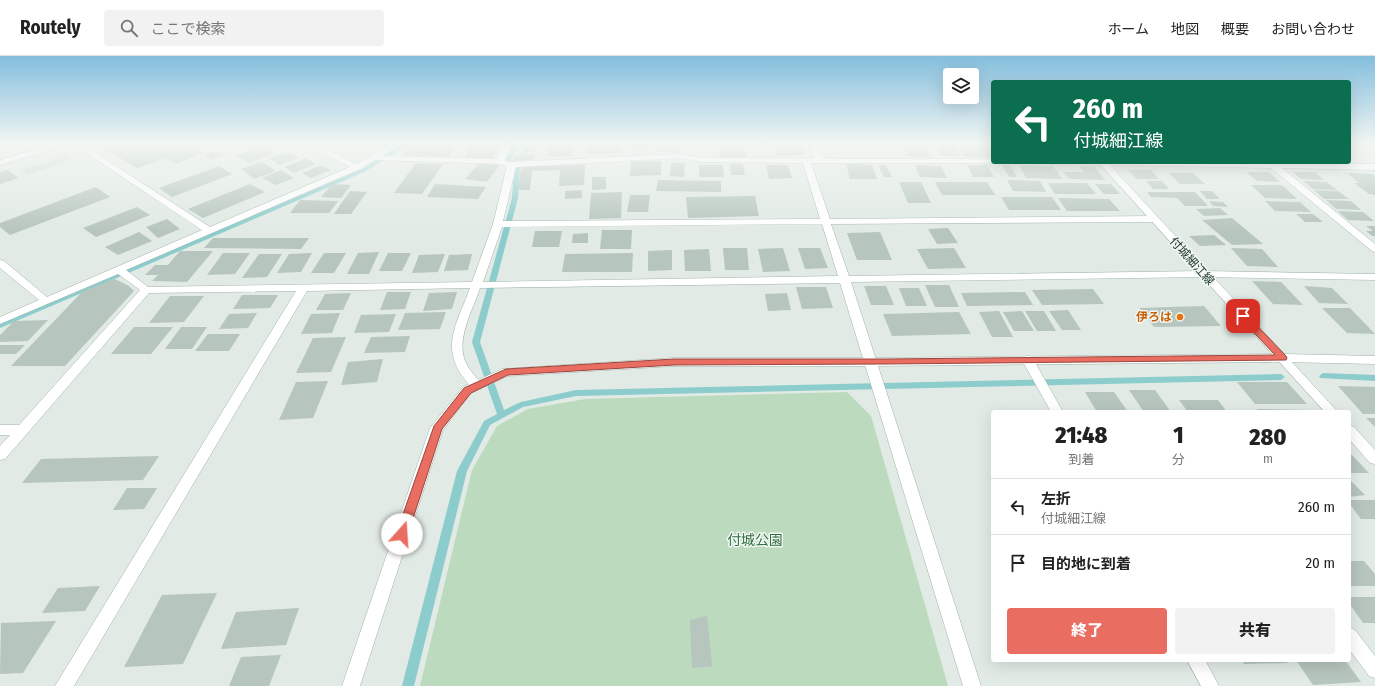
<!DOCTYPE html>
<html lang="ja">
<meta charset="utf-8">
<style>
body{margin:0;font-family:"Fira Sans Condensed","Noto Sans JP",sans-serif;background:#f2f2f2;color:#222;height:100vh;display:flex;flex-direction:column;font-size:15px;white-space:nowrap}
*{box-sizing:border-box;margin:0}
p{font-size:13px;color:#767676}
.icon{flex:none;width:22px;height:22px;fill:none;stroke:currentColor;stroke-width:2;stroke-linecap:round;stroke-linejoin:round}
.map{position:relative;flex:1;overflow:hidden}
.drawer{position:absolute;left:991px;top:354px;width:360px;height:252px;display:flex;flex-direction:column;background:#fff;border-radius:4px;box-shadow:0 4px 16px #0002}
.drawer>*{flex:none}
.top-card{position:absolute;left:991px;top:24px;width:360px;height:84px;border-radius:4px;box-shadow:0 4px 16px #0002;background:#0b6e4f;color:#fff;overflow:hidden}
.fabs{position:absolute;left:943px;top:12px;display:grid;gap:8px}
.fabs a{display:grid;place-items:center;width:36px;height:36px;border-radius:4px;background:#fff;box-shadow:0 4px 16px #0002;font-size:20px}
.pin{position:absolute;display:grid;place-items:center;width:34px;height:34px;color:#fff;margin:-17px;border-radius:8px;box-shadow:0 2px 6px #0006}
.me{position:absolute;width:44px;margin:-22px;rotate:19deg;stroke-linejoin:round;filter:drop-shadow(0 0 3px #0008)}
.turn{display:flex;align-items:center;gap:14px;height:84px;padding:0 16px;font-size:18px}
.turn .icon{width:52px;height:52px;stroke-width:2.5}
.turn b{display:block;font-size:28px;line-height:34px}
.eta{display:flex;justify-content:space-evenly;align-items:center;height:68px;text-align:center}
.eta b{font-size:24px;font-weight:800;line-height:28px}
.cta{display:flex;gap:8px;margin-top:auto;padding:8px 16px}
.cta a{flex:1;height:46px;border-radius:4px;background:#e96d60;color:#fff;font-size:16px;font-weight:800;line-height:46px;text-align:center}
.cta a+a{background:#f2f2f2;color:#222}
ul{padding:0;list-style:none}
li{display:flex;align-items:center;gap:12px;height:56px;padding:0 16px;border-top:1px solid #e0e0e0}
li div{flex:1}
li b{display:block;font-size:15px}
li em{font-style:normal}
header{display:flex;align-items:center;gap:24px;box-sizing:border-box;height:56px;padding:0 20px;background:#fff;border-bottom:1px solid #e0e0e0}
header strong{font-size:19px}
nav{display:flex;gap:22px;margin-inline-start:auto;font-size:14px}
.search{width:280px;height:36px;background:#f2f2f2;display:flex;align-items:center;gap:10px;box-sizing:border-box;padding:0 14px;border-radius:4px;color:#767676;font-size:15px}
.map>svg:first-child{display:block}
</style>
<header>
<strong>Routely</strong>
<div class="search"><svg class="icon" aria-label="search" viewBox="0 0 24 24"><circle cx="10" cy="10" r="6"/><path d="M15 15l6 6"/></svg>ここで検索</div>
<nav><a>ホーム</a><a>地図</a><a>概要</a><a>お問い合わせ</a></nav>
</header>
<div class="map">
<svg width="1375" height="630" viewBox="0 0 1375 630">
<rect width="100%" height="100%" fill="#e1eae4"/>
<polygon fill="#cfdad3" points="66,99 72,104 27,119 21,114"/>
<polygon fill="#bbdabe" points="847,336 871,360 948,630 420,630 472,414 497,370 528,353 585,343"/>
<g fill="none" stroke-linecap="round" stroke-linejoin="round">
<g fill="#8ccccc" fill-rule="evenodd">
<polygon points="405,87 412,87 364,116 0,272 0,267 360,114"/>
<polygon points="512,87 518,87 511,104 520,111 518,142 480,286 504,354 521,346 576,334 1281,318 1285,321 1281,324 576,340 523,351 490,369 467,415 414,630 402,630 457,415 484,365 497,358 472,286 512,142 514,112 505,104"/>
<polygon points="1323,317 1375,319 1375,325 1320,322 1319,320"/>
</g>
</g>
<g fill="#b6c5bd">
<polygon points="95,87 206,87 193,92 204,97 176,108 166,102 137,112"/>
<polygon points="517,87 537,87 537,89 516,89"/>
<polygon points="549,87 572,87 571,100 547,101"/>
<polygon points="589,87 620,87 620,97 588,98"/>
<rect x="627" y="87" width="19" height="6"/>
<rect x="660" y="87" width="18" height="4"/>
<polygon points="718,87 744,87 747,101 720,101"/>
<polygon points="773,87 800,87 804,99 777,100"/>
<polygon points="957,87 984,87 985,90 957,88"/>
<polygon points="410,89 454,90 448,101 403,99"/>
<polygon points="471,89 499,90 493,102 465,102"/>
<polygon points="262,90 275,97 249,107 236,99"/>
<polygon points="904,90 925,90 930,101 909,101"/>
<polygon points="936,90 954,90 960,100 942,100"/>
<polygon points="537,91 536,96 524,97 525,92"/>
<polygon points="959,91 993,91 993,101 965,101"/>
<polygon points="657,92 679,93 679,97 656,96"/>
<polygon points="216,95 224,99 212,104 204,99"/>
<polygon points="289,96 299,102 279,109 269,102"/>
<polygon points="535,98 534,104 513,105 514,99"/>
<polygon points="306,102 316,108 294,117 284,111"/>
<polygon points="631,105 661,105 661,119 630,120"/>
<polygon points="262,106 276,115 254,123 241,113"/>
<polygon points="416,107 443,108 422,138 394,137"/>
<polygon points="479,107 500,109 487,126 465,123"/>
<polygon points="671,107 685,107 684,121 670,120"/>
<polygon points="585,108 584,129 559,130 560,114 532,115 530,134 518,134 521,111"/>
<polygon points="730,108 743,108 745,119 731,119"/>
<polygon points="846,108 872,109 877,123 850,123"/>
<polygon points="321,109 331,114 311,122 302,117"/>
<polygon points="699,109 723,109 724,121 699,121"/>
<polygon points="766,109 788,109 792,122 769,123"/>
<polygon points="878,109 886,109 892,121 884,121"/>
<polygon points="915,109 941,110 947,122 920,121"/>
<polygon points="967,109 987,109 994,121 973,121"/>
<polygon points="1002,109 1010,109 1017,121 1009,121"/>
<polygon points="1019,109 1053,110 1062,123 1026,122"/>
<polygon points="219,110 232,118 172,141 159,132"/>
<polygon points="1079,110 1094,110 1105,124 1069,123 1063,116 1084,116"/>
<polygon points="7,114 19,122 0,128 0,116"/>
<polygon points="281,114 294,122 276,129 262,122"/>
<polygon points="1128,114 1151,114 1159,123 1137,123"/>
<polygon points="1246,116 1269,116 1280,126 1257,125"/>
<polygon points="1292,116 1315,116 1324,124 1301,123"/>
<polygon points="1169,117 1193,117 1205,128 1180,128"/>
<polygon points="1347,117 1373,118 1375,120 1375,139 1369,138 1354,127 1359,127"/>
<polygon points="592,121 606,121 606,133 592,134"/>
<polygon points="658,124 721,125 721,136 656,135"/>
<polygon points="1007,124 1040,125 1046,136 1013,135"/>
<polygon points="1146,125 1162,125 1169,133 1153,133"/>
<polygon points="1303,125 1327,126 1337,134 1313,133"/>
<polygon points="899,126 921,126 931,147 908,147"/>
<polygon points="935,126 987,126 995,139 942,139"/>
<polygon points="1048,127 1087,127 1096,138 1055,138"/>
<polygon points="250,128 265,136 203,162 188,153"/>
<polygon points="332,128 351,129 341,142 321,141"/>
<polygon points="435,128 486,131 478,143 427,141"/>
<polygon points="1095,128 1111,128 1120,138 1104,138"/>
<polygon points="1251,129 1282,129 1297,143 1265,142"/>
<polygon points="96,131 110,141 10,179 0,171 0,167"/>
<polygon points="582,134 582,142 565,143 565,135"/>
<polygon points="1314,134 1338,135 1349,143 1324,143"/>
<polygon points="350,135 367,136 351,158 334,158"/>
<polygon points="1200,135 1212,135 1220,143 1207,143"/>
<polygon points="622,136 621,162 589,163 591,137"/>
<polygon points="1147,136 1195,136 1208,150 1185,150 1177,142 1151,141"/>
<polygon points="630,139 650,139 648,156 627,156"/>
<polygon points="755,140 759,160 688,162 686,141"/>
<polygon points="1001,141 1052,141 1061,154 1009,154"/>
<polygon points="1058,142 1109,143 1120,155 1067,155"/>
<polygon points="300,144 338,145 329,157 290,157"/>
<polygon points="1326,144 1351,145 1361,154 1336,153"/>
<polygon points="1209,145 1223,146 1228,151 1213,150"/>
<polygon points="1265,145 1300,146 1311,156 1275,155"/>
<polygon points="137,151 150,159 96,181 83,172"/>
<polygon points="1220,152 1228,159 1204,160 1196,153"/>
<polygon points="1338,155 1363,156 1374,165 1348,164"/>
<polygon points="1296,158 1313,158 1323,166 1305,166"/>
<polygon points="1232,162 1263,188 1232,189 1202,164"/>
<polygon points="167,163 180,173 158,182 146,171"/>
<polygon points="1366,170 1375,170 1375,180 1372,180 1366,175 1373,175"/>
<polygon points="948,172 958,187 937,188 928,173"/>
<polygon points="602,174 632,174 631,193 600,193"/>
<polygon points="535,175 562,175 559,191 532,191"/>
<polygon points="139,176 152,185 118,199 105,191"/>
<polygon points="880,176 892,204 857,204 847,177"/>
<polygon points="588,177 588,187 572,187 573,178"/>
<polygon points="1214,179 1226,189 1200,190 1189,180"/>
<polygon points="213,182 309,182 301,193 204,192"/>
<polygon points="723,192 747,192 749,214 725,214"/>
<polygon points="783,192 790,215 763,216 758,193"/>
<polygon points="798,192 820,192 828,212 805,213"/>
<polygon points="954,192 966,212 928,213 917,193"/>
<polygon points="1231,192 1262,193 1278,211 1247,210"/>
<polygon points="709,193 711,215 685,215 684,194"/>
<polygon points="672,194 672,214 648,215 648,195"/>
<polygon points="180,195 213,195 187,226 152,225 158,219 145,219 155,209 168,209"/>
<polygon points="379,196 369,218 347,218 358,197"/>
<polygon points="223,197 250,197 235,218 207,219"/>
<polygon points="312,197 301,216 277,217 289,198"/>
<polygon points="324,197 346,197 334,217 311,217"/>
<polygon points="388,197 411,197 402,215 379,215"/>
<polygon points="633,197 632,216 562,216 565,198"/>
<polygon points="259,198 282,198 267,221 242,222"/>
<polygon points="445,198 438,216 412,217 419,199"/>
<polygon points="472,198 468,214 444,215 449,199"/>
<polygon points="115,223 129,230 134,235 65,310 11,310 83,235"/>
<polygon points="1252,225 1281,226 1303,249 1273,248"/>
<polygon points="925,229 949,229 959,251 935,251"/>
<polygon points="864,230 886,230 894,249 871,249"/>
<polygon points="1304,230 1332,232 1348,248 1319,247"/>
<polygon points="796,231 826,231 833,252 802,253"/>
<polygon points="899,232 919,232 927,250 906,250"/>
<polygon points="1093,233 1104,248 1042,249 1032,234"/>
<polygon points="387,236 411,236 405,253 380,254"/>
<polygon points="457,236 452,253 423,255 429,237"/>
<polygon points="1025,236 1033,249 967,250 961,237"/>
<polygon points="351,237 343,254 316,254 325,238"/>
<polygon points="787,237 791,254 768,255 765,238"/>
<polygon points="242,239 278,239 270,252 233,253"/>
<polygon points="170,240 204,240 184,266 149,267"/>
<polygon points="1204,250 1221,270 1154,271 1139,252"/>
<polygon points="1322,252 1350,252 1375,278 1347,277"/>
<polygon points="1068,254 1081,274 1062,274 1049,255"/>
<polygon points="999,255 1013,281 992,281 979,256"/>
<polygon points="1022,255 1034,275 1014,275 1003,256"/>
<polygon points="1025,255 1044,255 1056,275 1037,275"/>
<polygon points="446,256 440,273 398,274 405,257"/>
<polygon points="959,256 971,278 892,280 883,258"/>
<polygon points="257,257 248,272 219,273 229,258"/>
<polygon points="340,257 332,277 301,278 311,258"/>
<polygon points="396,258 389,276 354,277 361,259"/>
<polygon points="48,264 28,285 0,286 0,279 14,265"/>
<polygon points="134,271 173,271 151,298 111,298"/>
<polygon points="181,271 207,271 192,293 165,293"/>
<polygon points="208,278 240,278 229,295 195,295"/>
<polygon points="410,280 405,296 364,297 371,281"/>
<polygon points="346,281 331,316 296,317 313,282"/>
<polygon points="0,289 25,289 16,298 0,298"/>
<polygon points="383,303 377,326 341,329 348,306"/>
<polygon points="328,325 313,362 279,364 296,326"/>
<polygon points="1237,326 1287,326 1307,348 1255,348"/>
<polygon points="1338,330 1375,331 1375,358 1363,358"/>
<polygon points="1129,334 1155,334 1171,356 1144,356"/>
<polygon points="1085,336 1114,336 1128,356 1097,356"/>
<polygon points="1179,344 1218,344 1227,356 1188,356"/>
<polygon points="1257,353 1313,354 1315,356 1260,356"/>
<polygon points="1366,362 1375,362 1375,371"/>
<polygon points="1349,399 1352,399 1369,417 1349,417"/>
<polygon points="159,400 143,424 22,427 41,403"/>
<polygon points="1349,423 1365,439 1349,441"/>
<polygon points="127,432 157,432 144,453 113,454"/>
<polygon points="1349,444 1375,444 1375,463 1361,463 1349,447"/>
<polygon points="1349,505 1364,505 1375,518 1375,530 1349,530"/>
<polygon points="100,530 85,555 42,557 58,532"/>
<polygon points="217,537 183,608 124,611 162,539"/>
<polygon points="1349,541 1375,541 1375,567 1363,567 1349,547"/>
<polygon points="299,552 286,589 221,593 236,556"/>
<polygon points="707,560 712,610 692,612 690,564"/>
<polygon points="56,565 23,617 0,618 1,567"/>
<polygon points="281,599 269,630 229,630 241,601"/>
<polygon points="1242,604 1286,604 1288,607 1244,608"/>
<polygon points="1296,604 1345,604 1361,626 1313,629"/>
</g>
<g fill="none" stroke-linecap="round" stroke-linejoin="round">
<defs>
<polygon id="service" points="807,87 815,87 823,103 822,105 816,105"/>
<g id="minor">
<polygon points="55,87 67,87 66,89 0,109 0,104"/>
<path d="M 71,87 L 80,87 L 210,171 L 350,111 L 303,87 L 313,87 L 357,108 L 392,87 L 402,87 L 382,100 L 497,103 L 504,87 L 512,87 L 505,105 L 512,106 L 679,98 L 703,102 L 993,103 L 993,106 L 996,107 L 811,107 L 830,163 L 1154,160 L 1159,163 L 1154,166 L 831,168 L 849,220 L 1204,215 L 1375,218 L 1375,224 L 1204,221 L 851,226 L 981,630 L 963,630 L 840,227 L 480,232 C 473,254 455,284 466,307 C 470,316 478,322 483,330 L 481,333 C 474,335 471,331 466,325 C 439,291 457,268 470,232 L 307,235 L 74,630 L 55,630 L 296,235 L 149,237 L 5,403 L 0,404 L 0,390 L 10,379 L 0,379 L 0,369 L 19,369 L 140,234 L 118,218 L 0,268 L 0,261 L 39,244 L 0,212 L 0,204 L 4,205 L 47,241 L 202,174 ZM 679,102 L 703,106 L 803,107 L 820,163 L 503,165 L 516,111 ZM 374,104 L 500,108 L 507,110 L 493,168 L 472,226 L 148,231 L 126,214 L 360,113 ZM 822,168 L 838,220 L 483,226 L 502,171 Z"/>
<polygon points="1045,106 1212,106 1375,108 1375,114 1282,112 1375,188 1375,196 1372,195 1271,112 1049,108"/>
<polygon points="1028,300 1032,301 1063,356 1051,356 1022,304 1024,301"/>
<polygon points="1349,571 1355,574 1375,600 1375,622 1369,620 1349,593"/>
<polygon points="1187,604 1205,604 1219,630 1201,630"/>
</g>
<polygon id="tertiary" points="1283,298 1375,300 1375,308 1283,306 871,310 674,310 508,320 471,337 443,374 360,630 342,630 430,372 463,331 502,313 674,302 871,302"/>
<g id="secondary">
<polygon points="1098,106 1107,106 1338,356 1325,356"/>
<polygon points="1349,369 1354,371 1375,394 1375,408 1370,407 1349,383"/>
</g>
</defs>
<use href="#service" stroke="#a4b2aa" stroke-width="1"/>
<use href="#minor" stroke="#a4b2aa" stroke-width="1"/>
<use href="#tertiary" stroke="#a4b2aa" stroke-width="1"/>
<use href="#secondary" stroke="#a0b5ab" stroke-width="1"/>
<use href="#service" fill="#fff" fill-rule="evenodd"/>
<use href="#minor" fill="#fff" fill-rule="evenodd"/>
<use href="#tertiary" fill="#fff" fill-rule="evenodd"/>
<use href="#secondary" fill="#fff" fill-rule="evenodd"/>
</g>
<linearGradient id="sky" x2="0" y2="1"><stop stop-color="#83bedd"/><stop offset="0.5" stop-color="#f2f6f3"/><stop offset="1" stop-color="#f2f6f3" stop-opacity="0"/></linearGradient>
<rect width="1375" height="175" fill="url(#sky)"/>
<polygon fill="#e96d60" stroke="#97473e" points="1243,257 1246,258 1286,300 1287,302 1286,304 887,308 674,309 508,319 471,337 442,373 408,478 406,482 402,483 398,482 396,478 434,370 464,332 506,313 674,303 887,303 1275,299 1240,262 1239,260 1240,258"/>
<circle fill="#e8710a" stroke="#f1f7f3" stroke-width="1.5" cx="1180" cy="261" r="4"/>
<g text-anchor="middle" stroke-width="3" stroke-linejoin="round" paint-order="stroke">
<g font-size="12" fill="#223a30" stroke="#f1f7f3">
<text transform="translate(1192 205) rotate(48)" y="4">付城細江線</text>
</g>
<g font-size="12" font-weight="bold" fill="#c56008" stroke="#f1f7f3" text-anchor="end">
<text x="1172" y="265">伊ろは</text>
</g>
<g font-size="14" fill="#2f6e3e" stroke="#f1f7f3">
<text x="755" y="489">付城公園</text>
</g>
</g>
</svg>
<div class="fabs">
<a><svg class="icon" aria-label="layers" viewBox="0 0 24 24"><path d="M12 4l9 5-9 5-9-5zM3 14l9 5 9-5"/></svg></a>
</div>
<div class="pin" style="left:1243px;top:260px;background:#d93025"><svg class="icon" aria-label="arrive" viewBox="0 0 24 24"><path d="M6 21V4h12l-3 4 3 4H6"/></svg></div>
<svg class="me" style="left:402px;top:478px" viewBox="-20 -20 40 40"><circle r="19" fill="#fff"/><path d="M0-13L10 11 0 6-10 11z" fill="#e96d60"/></svg>
<div class="top-card">
<div class="turn"><svg class="icon" aria-label="left" viewBox="0 0 24 24"><path d="M17 20v-9H6M10 6l-5 5 5 5"/></svg><div><b>260 m</b>付城細江線</div></div>
</div>
<section class="drawer">
<div class="eta">
<div><b>21:48</b><p>到着</p></div>
<div><b>1</b><p>分</p></div>
<div><b>280</b><p>m</p></div>
</div>
<ul>
<li><svg class="icon" aria-label="left" viewBox="0 0 24 24"><path d="M17 20v-9H6M10 6l-5 5 5 5"/></svg><div><b>左折</b><p>付城細江線</p></div><em>260 m</em></li>
<li><svg class="icon" aria-label="arrive" viewBox="0 0 24 24"><path d="M6 21V4h12l-3 4 3 4H6"/></svg><div><b>目的地に到着</b></div><em>20 m</em></li>
</ul>
<div class="cta"><a>終了</a><a>共有</a></div>
</section>
</div>
